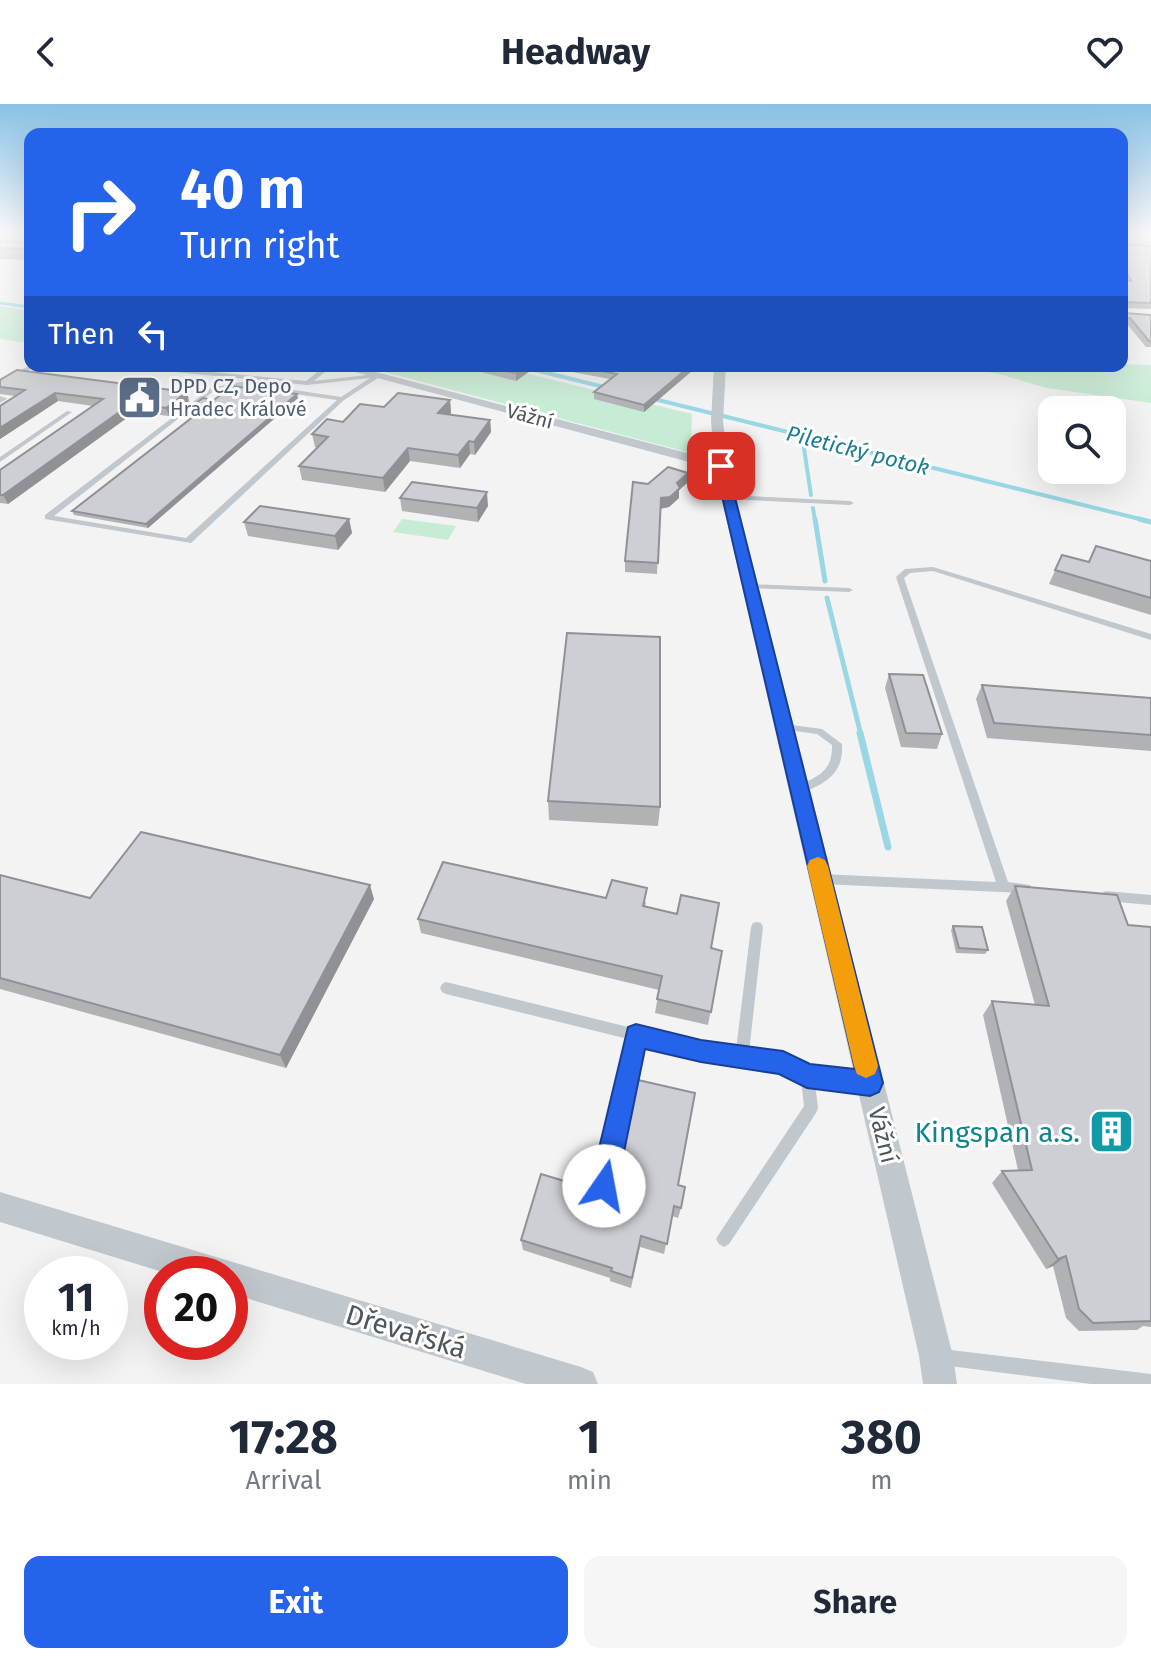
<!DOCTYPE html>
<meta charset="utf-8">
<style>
body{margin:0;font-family:"Fira Sans",sans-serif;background:#f6f6f7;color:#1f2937;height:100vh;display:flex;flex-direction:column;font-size:30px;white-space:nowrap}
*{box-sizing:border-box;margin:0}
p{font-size:26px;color:#747a83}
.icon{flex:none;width:44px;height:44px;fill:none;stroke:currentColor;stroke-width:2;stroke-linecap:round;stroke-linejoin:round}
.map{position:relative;height:1280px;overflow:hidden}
.sheet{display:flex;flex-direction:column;background:#fff;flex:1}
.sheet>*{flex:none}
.top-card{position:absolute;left:24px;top:24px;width:1104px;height:244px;border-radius:16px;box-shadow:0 8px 32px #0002;background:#2563eb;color:#fff;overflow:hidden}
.fabs{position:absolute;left:1038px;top:292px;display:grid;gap:16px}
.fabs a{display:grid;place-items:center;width:88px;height:88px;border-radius:16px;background:#fff;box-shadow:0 8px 32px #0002;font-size:40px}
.speed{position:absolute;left:24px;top:1152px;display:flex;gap:16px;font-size:40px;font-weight:700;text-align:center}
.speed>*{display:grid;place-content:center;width:104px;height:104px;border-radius:50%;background:#fff;box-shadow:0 8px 32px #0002;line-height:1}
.speed small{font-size:20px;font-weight:400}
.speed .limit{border:12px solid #d22;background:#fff;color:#111}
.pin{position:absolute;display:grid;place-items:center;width:68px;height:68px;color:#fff;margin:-34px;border-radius:16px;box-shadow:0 4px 12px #0006}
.me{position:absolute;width:88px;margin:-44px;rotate:12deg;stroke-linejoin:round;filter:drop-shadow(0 0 6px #0008)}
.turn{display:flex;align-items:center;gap:28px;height:168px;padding:0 24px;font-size:36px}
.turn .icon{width:104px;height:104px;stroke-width:2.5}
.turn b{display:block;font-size:56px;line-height:68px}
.then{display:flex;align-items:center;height:76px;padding:0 24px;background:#0003;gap:16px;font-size:30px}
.eta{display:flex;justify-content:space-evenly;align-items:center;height:136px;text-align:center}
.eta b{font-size:48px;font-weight:700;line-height:56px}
.button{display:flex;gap:16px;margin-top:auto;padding:16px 24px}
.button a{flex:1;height:92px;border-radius:16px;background:#2563eb;color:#fff;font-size:32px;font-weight:700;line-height:92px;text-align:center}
.button a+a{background:#f6f6f7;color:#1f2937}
header{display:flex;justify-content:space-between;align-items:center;height:104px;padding:0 24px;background:#fff;font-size:36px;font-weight:700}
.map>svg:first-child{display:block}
</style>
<header><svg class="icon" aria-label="back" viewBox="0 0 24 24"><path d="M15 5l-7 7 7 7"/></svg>Headway<svg class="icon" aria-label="heart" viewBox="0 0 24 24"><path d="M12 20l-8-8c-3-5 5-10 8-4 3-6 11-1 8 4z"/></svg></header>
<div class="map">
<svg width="1151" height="1280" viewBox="0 0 1151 1280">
<rect width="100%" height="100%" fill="#f4f3f3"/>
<g fill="#c7ecd4">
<polygon points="0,202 30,207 30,239 0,235"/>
<polygon points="1122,260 1151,261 1151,299 1047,284 999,270 954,262"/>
<polygon points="362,262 496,262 692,310 691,341 687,348"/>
<polygon points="402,415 456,422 448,436 393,428"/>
</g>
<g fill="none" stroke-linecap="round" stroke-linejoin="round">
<polyline stroke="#99d7e4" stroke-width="3" points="0,199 30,203"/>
<g stroke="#99d7e4" stroke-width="4">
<polyline points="519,262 608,284"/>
<polyline points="650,294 1148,417"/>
<polyline points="802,331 811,391"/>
<polyline points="813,404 815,417"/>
</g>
<g stroke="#99d7e4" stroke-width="5">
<polyline points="815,415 825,477"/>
<polyline points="1139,415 1151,418"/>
<polyline points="827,494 861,631"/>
</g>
<polyline stroke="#99d7e4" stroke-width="7" points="860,629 888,743"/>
<g fill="#c0c7cd" fill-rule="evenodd">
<polygon points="30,261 36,262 0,283 0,278"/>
<path d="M 131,262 L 152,262 L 306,277 L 325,262 L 332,262 L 314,277 L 376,270 L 381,272 L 344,296 L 191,439 L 45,415 L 45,411 L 211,284 L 241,278 L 341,293 L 370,274 L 307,281 L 134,264 ZM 241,282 L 337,296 L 186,434 L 54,412 L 215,286 Z"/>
<polygon points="0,292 6,294 7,295 0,299"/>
<polygon points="67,307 72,308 0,358 0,353"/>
<polygon points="726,391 850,397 854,399 850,401 729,395 726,395"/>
<polygon points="933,463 1151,530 1151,536 933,467 910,469 904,474 1008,778 1030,781 1032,784 1030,787 1026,789 821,780 817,778 815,775 817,772 821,770 996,778 896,473 905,465"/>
<polygon points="747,480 849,484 853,486 849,488 750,484 747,484"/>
<path d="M 784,620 L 822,625 L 842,640 C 844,670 825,680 799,690 L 795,689 L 794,686 L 795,683 C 817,673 833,668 832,641 L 817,630 L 781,625 L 779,623 Z"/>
<polygon points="1106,787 1151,791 1151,801 1106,797 1102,795 1100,792 1102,789"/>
<polygon points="757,818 761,819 763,823 749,948 783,953 809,966 868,972 873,974 875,979 873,984 868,986 815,979 818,1004 816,1009 729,1140 724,1143 719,1140 716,1135 719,1130 804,1002 801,976 781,965 701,953 641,938 611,1082 609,1087 604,1089 599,1087 597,1082 628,935 446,890 442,888 440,884 442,880 446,878 701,941 736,946 751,823 753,819"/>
<polygon points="942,1245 1151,1270 1151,1280 1091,1280 942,1261 936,1259 934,1253 936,1247"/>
</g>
<g fill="#c0c7cd" fill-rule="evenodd">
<polygon points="333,262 353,262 714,356 711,317 714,262 726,262 723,317 728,362 953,1252 957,1280 923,1280 919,1252 715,365"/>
<polygon points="0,1088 581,1263 593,1268 598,1280 526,1280 230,1189 230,1170 169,1170 0,1118"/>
</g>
<polygon fill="#c3cbd4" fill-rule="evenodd" points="1122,136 1151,137 1151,145 1122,144"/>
</g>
<g fill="#b0b2b6">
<polygon points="0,128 30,128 30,156 0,155 0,137 26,138 29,135 0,135"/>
<polygon points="1122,128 1151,128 1151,134 1122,133"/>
<polygon points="1122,140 1151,142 1151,205 1124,204 1124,209 1151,211 1151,243 1146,243 1127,220 1122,220 1122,176 1126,177 1122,170"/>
<polygon points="458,262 537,262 516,277"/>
<polygon points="540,262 693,262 693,266 644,308 594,295 594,288 610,275"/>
<polygon points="0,276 189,297 169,312 135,308 8,400 0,399 0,366 93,302 58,297 0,335 0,302 15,292 0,290"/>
<polygon points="298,294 148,424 74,411 72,407 190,315 184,314 182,310 214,296"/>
<polygon points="450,296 451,309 450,311 490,316 491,328 475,351 470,350 460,364 410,357 385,388 302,376 299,362 317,344 315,343 312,330 384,303"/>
<polygon points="687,379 679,386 679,394 669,403 660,404 657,470 625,468 625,457 648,380"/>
<polygon points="400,394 488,402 478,418 402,407"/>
<polygon points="349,415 352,429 338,446 248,432 244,418"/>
<polygon points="1062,451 1088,458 1151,457 1151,511 1049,480"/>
<polygon points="889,570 942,630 937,645 901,643 885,584"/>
<polygon points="982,581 1151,594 1151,647 987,634 976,595"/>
<polygon points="548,697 660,703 658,722 549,716"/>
<polygon points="0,771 90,794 374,795 286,964 0,885"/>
<polygon points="1015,782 1128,821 1151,823 1151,1223 1143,1222 1137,1226 1079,1227 1066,1214 1053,1162 1046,1165 992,1079 1002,1067 1018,1066 983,911 992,897 1035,901 1006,797"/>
<polygon points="606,794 646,798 645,803 711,844 722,847 708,921 655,909 659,886 421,829 418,815"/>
<polygon points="953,822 988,846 985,850 956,849 951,826"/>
<polygon points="678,1081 681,1104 678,1114 672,1112 664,1150 640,1143 631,1184 610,1177 610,1174 523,1146 521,1136 611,1091"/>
</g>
<g fill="#909194">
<polygon points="527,262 537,262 516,277 516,269"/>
<polygon points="690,262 693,262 693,266 644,308 644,301"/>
<polygon points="187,288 189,297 169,312 166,304"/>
<polygon points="55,289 58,297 0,335 0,324"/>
<polygon points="297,290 298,294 148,424 146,420"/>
<polygon points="450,296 451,309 440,322 438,309"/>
<polygon points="132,299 135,308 8,400 3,391"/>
<polygon points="490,316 491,328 475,351 474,338"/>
<polygon points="469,337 470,350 460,364 458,351"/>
<polygon points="408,344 410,357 385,388 383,374"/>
<polygon points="688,369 687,379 679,386 679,394 669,403 660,405 661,394"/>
<polygon points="487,388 488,402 478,418 477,404"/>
<polygon points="349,415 352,429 338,446 335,432"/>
<polygon points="370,781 374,795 286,964 280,951"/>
<polygon points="1066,1152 1053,1162 1046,1165 1058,1155"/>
</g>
<g fill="#cdcfd4" stroke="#909194" stroke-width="2">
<polygon points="27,128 30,128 30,145 0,144 0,137 26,138 29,135"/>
<polygon points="1122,140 1151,142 1151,199 1122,198 1124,209 1151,211 1151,237 1149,237 1130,214 1122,214 1122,176 1131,177 1122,159"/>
<polygon points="486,262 527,262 516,269"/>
<polygon points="576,262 690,262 644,301 594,288 617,270"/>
<polygon points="17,266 187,288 166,304 132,299 3,391 0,391 0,366 103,295 55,289 0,324 0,302 25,286 0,283 0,276"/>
<polygon points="232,282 297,290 146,420 72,407 194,312 182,310 203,294 214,296"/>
<polygon points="398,289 450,296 438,309 490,316 474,338 469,337 458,351 408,344 383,374 299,362 328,333 312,330 327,315 343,318 360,300 384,303"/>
<polygon points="668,363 688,369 677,379 680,384 670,393 661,394 658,459 625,457 633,378 648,380"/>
<polygon points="412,378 487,388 477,404 400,394"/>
<polygon points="260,402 349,415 335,432 244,418"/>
<polygon points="1096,442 1151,457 1151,494 1055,466 1062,451 1089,458"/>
<polygon points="567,529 660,533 660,703 548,697"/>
<polygon points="889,570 923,571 942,630 906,629"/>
<polygon points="982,581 1151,594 1151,631 994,619"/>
<polygon points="141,728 370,781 280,951 0,874 0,771 90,794"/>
<polygon points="443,758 606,794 612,776 647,784 643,802 677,810 681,791 719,799 711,844 722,847 711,908 657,895 662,872 418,815"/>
<polygon points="1015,782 1117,791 1128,821 1151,823 1151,1217 1093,1219 1079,1205 1066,1152 1058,1155 1002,1067 1032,1066 992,897 1049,902"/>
<polygon points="953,822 982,823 988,846 959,844"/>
<polygon points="638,976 695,989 678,1081 685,1083 681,1104 674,1102 667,1140 641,1132 632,1174 611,1167 612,1164 521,1136 541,1070 611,1091"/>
</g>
<linearGradient id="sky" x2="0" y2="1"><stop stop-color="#88c2e6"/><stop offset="0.42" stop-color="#fafafa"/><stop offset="1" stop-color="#fafafa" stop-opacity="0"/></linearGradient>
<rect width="1151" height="307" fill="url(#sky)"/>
<polygon fill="#2563eb" stroke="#184099" stroke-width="2" points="721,358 727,362 883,979 879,988 870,992 807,984 779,970 701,958 645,945 617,1082 613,1092 604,1096 594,1092 590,1082 628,923 636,920 701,936 783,947 810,960 855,965 715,362"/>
<polygon fill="#f59e0b" points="818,753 825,756 828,762 878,962 875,970 866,974 857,970 854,962 807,762 810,756"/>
<defs>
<symbol id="civic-square" viewBox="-11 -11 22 22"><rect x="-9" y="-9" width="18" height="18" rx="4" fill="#5c6f8a" stroke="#fff"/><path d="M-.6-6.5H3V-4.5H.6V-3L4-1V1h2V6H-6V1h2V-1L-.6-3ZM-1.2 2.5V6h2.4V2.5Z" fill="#fff"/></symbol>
<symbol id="building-square" viewBox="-11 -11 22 22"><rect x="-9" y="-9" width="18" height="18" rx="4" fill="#0f9aa8" stroke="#fff"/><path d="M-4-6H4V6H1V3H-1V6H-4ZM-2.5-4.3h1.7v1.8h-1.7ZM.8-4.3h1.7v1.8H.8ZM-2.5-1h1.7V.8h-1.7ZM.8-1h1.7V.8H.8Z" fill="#fff"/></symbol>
</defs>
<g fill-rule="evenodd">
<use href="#civic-square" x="114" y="268" width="51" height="51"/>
<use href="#building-square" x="1086" y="1002" width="51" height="51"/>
</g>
<g text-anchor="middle" stroke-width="6" stroke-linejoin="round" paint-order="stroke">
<g font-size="20" fill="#4e5e75" stroke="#fff" text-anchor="start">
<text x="170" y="289">DPD CZ, Depo<tspan x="170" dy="23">Hradec Králové</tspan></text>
</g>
<g font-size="20" fill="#4c565e" stroke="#fff">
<text transform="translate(530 312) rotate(15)" y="7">Vážní</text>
</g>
<g font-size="22" font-style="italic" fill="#1b7d93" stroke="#fff">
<text transform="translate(858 346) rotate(14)" y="8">Piletický potok</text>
</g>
<g font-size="24" fill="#4c565e" stroke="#fff">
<text transform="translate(883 1031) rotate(76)" y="8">Vážní</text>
</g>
<g font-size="28" fill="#0d838f" stroke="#fff" text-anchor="end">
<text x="1080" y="1038">Kingspan a.s.</text>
</g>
<g font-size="28" fill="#4c565e" stroke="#fff">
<text transform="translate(406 1227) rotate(17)" y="10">Dřevařská</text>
</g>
</g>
</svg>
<div class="fabs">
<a><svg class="icon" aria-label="search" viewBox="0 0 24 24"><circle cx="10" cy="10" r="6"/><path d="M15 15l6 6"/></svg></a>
</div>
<div class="speed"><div>11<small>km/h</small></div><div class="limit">20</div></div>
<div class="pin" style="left:721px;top:362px;background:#d93025"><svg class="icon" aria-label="arrive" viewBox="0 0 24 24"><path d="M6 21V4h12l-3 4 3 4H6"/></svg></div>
<svg class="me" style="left:604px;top:1082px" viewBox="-20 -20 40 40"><circle r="19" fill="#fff"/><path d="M0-13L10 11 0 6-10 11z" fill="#2563eb"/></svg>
<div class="top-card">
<div class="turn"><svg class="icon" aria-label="right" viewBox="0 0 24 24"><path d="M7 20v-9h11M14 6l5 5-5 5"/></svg><div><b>40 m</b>Turn right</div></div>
<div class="then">Then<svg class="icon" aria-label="left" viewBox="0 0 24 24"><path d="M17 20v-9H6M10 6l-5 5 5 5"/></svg></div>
</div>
</div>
<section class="sheet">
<div class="eta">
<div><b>17:28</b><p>Arrival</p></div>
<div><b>1</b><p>min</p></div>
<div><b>380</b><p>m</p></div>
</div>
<div class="button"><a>Exit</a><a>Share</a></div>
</section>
